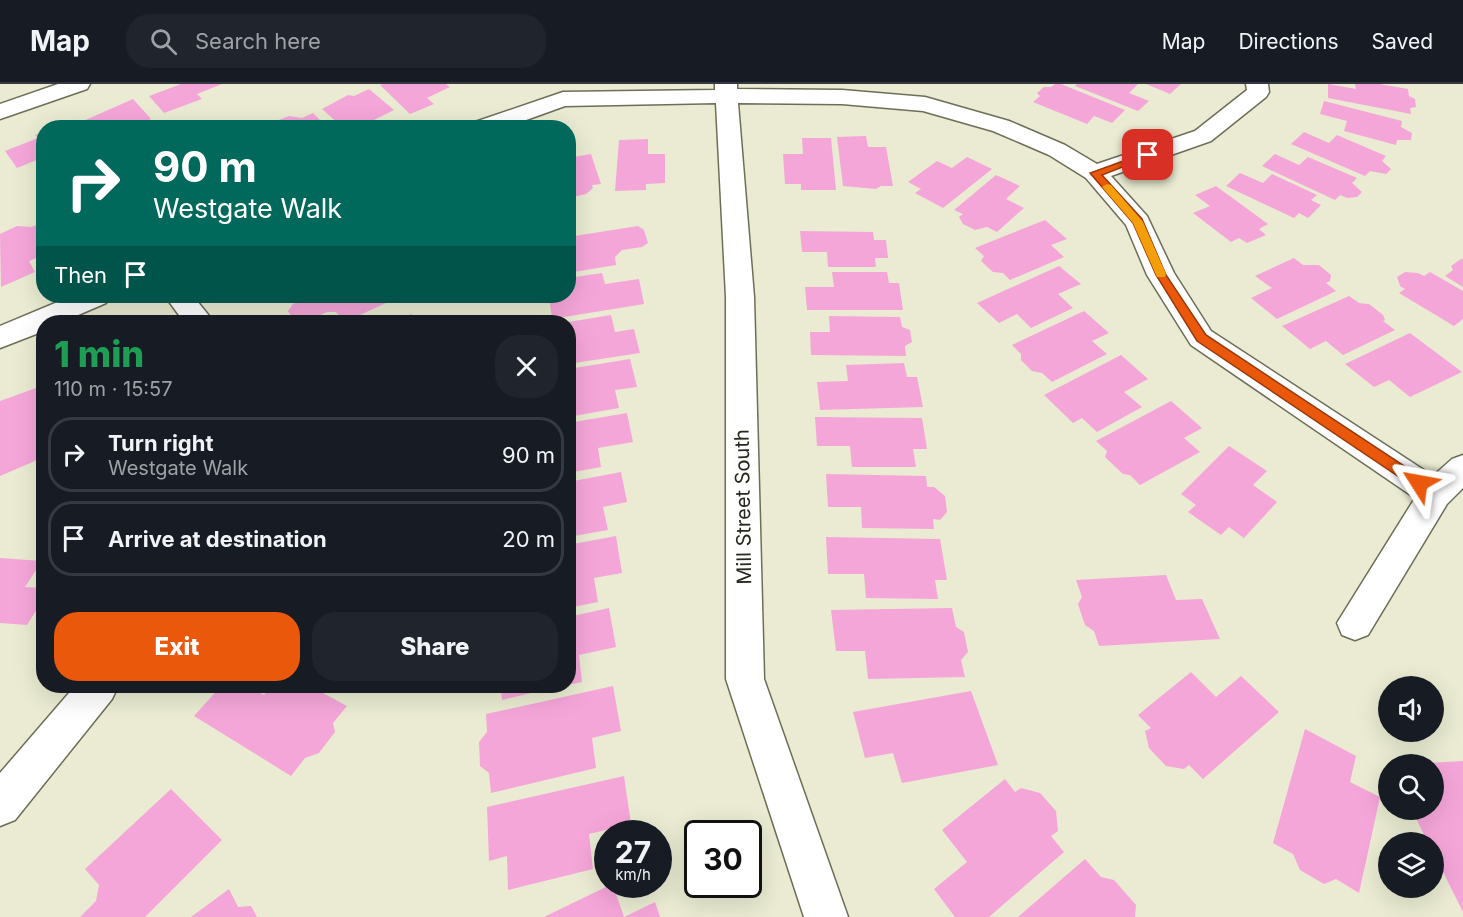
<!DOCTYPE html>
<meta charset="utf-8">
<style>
body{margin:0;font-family:Inter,sans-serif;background:#20242c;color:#f1f3f6;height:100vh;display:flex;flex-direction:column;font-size:22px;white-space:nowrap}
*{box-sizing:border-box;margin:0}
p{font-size:20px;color:#9ea1a6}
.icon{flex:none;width:33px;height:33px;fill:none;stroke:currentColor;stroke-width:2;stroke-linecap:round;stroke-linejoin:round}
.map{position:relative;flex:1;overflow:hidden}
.drawer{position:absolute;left:36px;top:231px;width:540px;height:378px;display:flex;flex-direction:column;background:#171b24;border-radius:24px;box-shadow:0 6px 24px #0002}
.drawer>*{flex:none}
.banner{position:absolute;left:36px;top:36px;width:540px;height:183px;border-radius:24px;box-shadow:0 6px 24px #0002;background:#00695c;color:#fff;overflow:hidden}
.tools{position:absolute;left:1378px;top:592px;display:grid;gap:12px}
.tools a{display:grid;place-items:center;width:66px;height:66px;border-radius:50%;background:#171b24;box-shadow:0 6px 24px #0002;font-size:30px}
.speed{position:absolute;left:594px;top:736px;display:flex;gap:12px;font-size:30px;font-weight:700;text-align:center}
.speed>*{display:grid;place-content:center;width:78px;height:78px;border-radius:50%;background:#171b24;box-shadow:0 6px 24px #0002;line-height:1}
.speed small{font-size:15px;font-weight:400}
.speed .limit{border:3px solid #111;border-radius:9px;background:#fff;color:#111}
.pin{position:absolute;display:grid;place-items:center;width:51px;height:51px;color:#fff;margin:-26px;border-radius:12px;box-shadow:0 3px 9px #0006}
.me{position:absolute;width:66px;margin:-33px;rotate:304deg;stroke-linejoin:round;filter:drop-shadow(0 0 4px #0008)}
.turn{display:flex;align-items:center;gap:21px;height:126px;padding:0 18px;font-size:27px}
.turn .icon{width:78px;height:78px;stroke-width:2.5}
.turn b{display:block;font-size:42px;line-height:51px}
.then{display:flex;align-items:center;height:57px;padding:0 18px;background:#0003;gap:12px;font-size:22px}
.round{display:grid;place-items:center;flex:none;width:63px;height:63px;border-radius:24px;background:#20242c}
.head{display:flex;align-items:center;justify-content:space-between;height:102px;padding:0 18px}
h1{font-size:36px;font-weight:800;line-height:45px;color:#1e9e55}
.primary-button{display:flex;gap:12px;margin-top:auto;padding:12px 18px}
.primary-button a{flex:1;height:69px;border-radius:24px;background:#ea580c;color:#fff;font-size:24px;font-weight:800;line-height:69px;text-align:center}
.primary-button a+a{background:#20242c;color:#f1f3f6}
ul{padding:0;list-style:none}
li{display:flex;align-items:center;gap:18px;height:75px;margin:0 12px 9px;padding:0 6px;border:3px solid #363941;border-radius:24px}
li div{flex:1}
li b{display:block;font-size:22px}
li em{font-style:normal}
header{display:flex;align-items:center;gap:36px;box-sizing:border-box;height:84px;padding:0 30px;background:#171b24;border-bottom:2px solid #363941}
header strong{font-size:28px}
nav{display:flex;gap:33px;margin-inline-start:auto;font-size:21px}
.search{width:420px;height:54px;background:#20242c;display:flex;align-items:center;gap:15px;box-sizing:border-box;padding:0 21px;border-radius:24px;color:#9ea1a6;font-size:22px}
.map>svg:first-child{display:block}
</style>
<header>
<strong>Map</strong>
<div class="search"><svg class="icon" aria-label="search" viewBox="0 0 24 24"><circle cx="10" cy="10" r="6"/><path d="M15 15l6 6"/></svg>Search here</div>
<nav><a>Map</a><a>Directions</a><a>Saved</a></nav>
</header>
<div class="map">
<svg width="1463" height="833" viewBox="0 0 1463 833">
<rect width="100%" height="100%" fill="#eaebd2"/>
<g fill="#f5a6d9">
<polygon points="181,0 222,0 197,10 202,15 164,29 149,12"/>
<polygon points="383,0 446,0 450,3 427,14 434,20 410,30 380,1"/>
<polygon points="1055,0 1061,0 1125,26 1112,39 1094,32 1087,40 1033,18 1040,12 1037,9 1044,3 1051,3"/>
<polygon points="1077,0 1138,0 1129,9 1149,17 1138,27 1075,2"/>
<polygon points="1146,0 1181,0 1170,10"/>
<polygon points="1328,0 1356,5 1355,0 1380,0 1408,5 1409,12 1415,15 1416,23 1410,24 1411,30 1328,14"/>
<polygon points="369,5 394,26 370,38 377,44 339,44 337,42 340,41 322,25 348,11 354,12"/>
<polygon points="133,15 151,35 130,44 86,44 81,38"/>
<polygon points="1324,17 1402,37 1401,43 1412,49 1411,56 1397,56 1396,61 1344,47 1347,37 1320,30"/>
<polygon points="313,29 328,44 272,44 276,37 289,32 302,34"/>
<polygon points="44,48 44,73 17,84 5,67 38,54 35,51"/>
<polygon points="1304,48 1329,59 1337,51 1386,72 1382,77 1391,85 1386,90 1370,87 1365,92 1291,60"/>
<polygon points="866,52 868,63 886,63 893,102 881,102 876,105 843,102 837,53"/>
<polygon points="802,54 831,54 836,106 801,106 801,100 785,100 783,70 803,70"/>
<polygon points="648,55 648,70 665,70 665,99 646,100 646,106 615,107 619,56"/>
<polygon points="568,62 573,73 591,70 601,100 592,101 593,104 586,110 573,113 568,111"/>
<polygon points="1275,70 1299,81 1308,73 1357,94 1352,99 1362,108 1357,113 1347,114 1340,111 1335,116 1262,82"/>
<polygon points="967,73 992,85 943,124 915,109 921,105 908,98 937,77 952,84"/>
<polygon points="1240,89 1263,99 1272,90 1317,111 1311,116 1321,121 1308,134 1299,129 1294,134 1226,102"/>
<polygon points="996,91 1020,102 1006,115 1024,124 997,148 987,143 975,146 963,140 959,133 963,130 954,126"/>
<polygon points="1216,102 1268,140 1259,145 1266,151 1247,159 1239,154 1231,158 1193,129 1210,122 1195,111"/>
<polygon points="1045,136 1067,155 1051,161 1064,173 1010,196 1003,189 993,188 981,177 984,172 975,164"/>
<polygon points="44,138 44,171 29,177 35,188 1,203 0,150 17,142 31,143"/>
<polygon points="638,142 644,146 648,159 642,163 622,166 615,173 616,181 568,189 568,153"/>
<polygon points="800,147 873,148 874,156 886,156 888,174 875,174 876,183 828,183 827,168 802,168"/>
<polygon points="1294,174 1303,181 1319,181 1331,191 1330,197 1326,199 1336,207 1277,235 1251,214 1272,204 1255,192"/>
<polygon points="1461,175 1463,175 1463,203 1445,192 1453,186 1451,182"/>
<polygon points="1059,182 1081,200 1058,210 1073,224 1031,244 1017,230 999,239 977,219"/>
<polygon points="832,188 887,188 889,199 899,199 903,226 807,226 805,203 834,203"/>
<polygon points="1405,188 1418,189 1424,192 1430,188 1463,207 1463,235 1454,242 1399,209 1405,205 1400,202 1397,193"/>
<polygon points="602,189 605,200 639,195 644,220 552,235 549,212 568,212 568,194"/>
<polygon points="311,212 401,212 345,238 336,228 327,228 306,238 295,238 288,227 293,220"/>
<polygon points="1349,212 1359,219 1369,220 1383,231 1385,236 1383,237 1395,246 1343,271 1326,257 1310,265 1282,242"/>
<polygon points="1084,227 1109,249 1092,257 1107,270 1052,298 1042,289 1032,287 1021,276 1021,270 1012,261"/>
<polygon points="412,230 415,238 385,238"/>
<polygon points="611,231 615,248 634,245 640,269 568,280 568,238"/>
<polygon points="829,232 900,233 902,243 910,246 912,258 905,262 906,272 811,271 810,248 830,248"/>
<polygon points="1410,249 1462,288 1410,313 1389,296 1374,303 1345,280"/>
<polygon points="1121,271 1148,295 1124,308 1142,323 1097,348 1082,334 1073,339 1044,311"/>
<polygon points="630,275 637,303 615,306 619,324 568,333 568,285"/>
<polygon points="904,279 907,293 917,293 923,323 820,326 817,298 848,297 846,281"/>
<polygon points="36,304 42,329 39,330 44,347 44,368 35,377 0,392 0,317"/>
<polygon points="1171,317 1202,344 1184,354 1200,368 1140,401 1130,391 1123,390 1105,373 1107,367 1096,357"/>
<polygon points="627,329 633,358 598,364 601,383 568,389 568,339"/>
<polygon points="815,333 922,334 927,365 913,365 916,383 852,383 850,362 817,362"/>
<polygon points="1229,362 1267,387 1253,401 1277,418 1244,454 1229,443 1221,451 1188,428 1196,421 1181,410"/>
<polygon points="621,388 627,418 603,423 608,446 568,453 568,398"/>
<polygon points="826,390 926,392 927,403 934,403 945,412 947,428 940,436 933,435 934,445 862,444 861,423 828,423"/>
<polygon points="616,452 622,489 594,494 598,518 568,524 568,461"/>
<polygon points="826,453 940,455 947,496 935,496 938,515 866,514 864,490 828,490"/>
<polygon points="0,474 42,477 25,503 44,504 44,514 27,541 0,539"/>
<polygon points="1166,491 1176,516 1202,515 1220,555 1099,562 1094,547 1085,541 1078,520 1082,513 1076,496"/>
<polygon points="609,524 616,563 579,571 582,598 568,601 568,533"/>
<polygon points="952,524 956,543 964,548 968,568 961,576 965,593 868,595 865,567 836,567 831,526"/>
<polygon points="1191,588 1216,613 1241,592 1279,628 1203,695 1189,681 1184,685 1166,682 1149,664 1145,647 1151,644 1138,631"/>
<polygon points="221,602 247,602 264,611 272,602 310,602 347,622 333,639 335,648 319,669 305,674 291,692 194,632"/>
<polygon points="488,602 561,602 502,616 501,604 492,605"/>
<polygon points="613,602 621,647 592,654 596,684 491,709 489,689 480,682 479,658 487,648 486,630"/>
<polygon points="971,607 998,681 902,699 893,669 865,674 853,628"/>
<polygon points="1305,645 1356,672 1350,698 1380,713 1359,809 1336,795 1324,800 1300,786 1293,770 1273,759"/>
<polygon points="1463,677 1463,828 1434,770 1434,759 1428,759 1412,726 1434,726 1434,710 1436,710 1434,681 1429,679"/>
<polygon points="624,692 631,740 589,750 593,785 508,806 507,772 489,777 487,723"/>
<polygon points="1005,695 1015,708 1021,704 1040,709 1056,727 1058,747 1051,752 1064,768 989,833 955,833 934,805 967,778 942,746"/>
<polygon points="171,705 222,756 145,833 80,833 96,817 99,801 85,785"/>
<polygon points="1085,775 1101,793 1114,796 1136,821 1135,833 1018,833"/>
<polygon points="610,801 613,801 624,833 655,818 660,833 544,833"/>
<polygon points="229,805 238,823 251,822 257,833 191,833"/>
</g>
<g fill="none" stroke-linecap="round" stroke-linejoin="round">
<defs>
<g id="minor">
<polygon points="58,0 90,0 87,5 0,35 0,20"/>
<polygon points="715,0 737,0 737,5 842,6 925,13 1009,37 1065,61 1097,80 1195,47 1247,6 1246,0 1268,0 1269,8 1266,13 1211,57 1111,92 1147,132 1174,189 1211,247 1433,392 1452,375 1463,371 1463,404 1447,420 1368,551 1355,556 1342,551 1337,539 1415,414 1191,261 1147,191 1126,141 1086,94 1049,71 993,47 923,27 842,20 738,19 754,213 764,595 848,833 804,833 726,595 726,213 716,19 565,22 504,44 469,44 472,39 563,8 715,6"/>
<polygon points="72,212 110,212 106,219 62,238 44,238 44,247 0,264 0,242"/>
<polygon points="165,212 193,212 214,238 184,238"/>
<polygon points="75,602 118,602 112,615 15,736 0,742 0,689"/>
</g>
</defs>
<use href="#minor" stroke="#6d6e57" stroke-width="3"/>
<use href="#minor" fill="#fff" fill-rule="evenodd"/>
</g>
<polygon fill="#ea580c" stroke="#983908" stroke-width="1.5" points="1145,69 1153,71 1102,91 1142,135 1166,191 1206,251 1424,395 1426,399 1424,403 1414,403 1197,257 1156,191 1133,139 1090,89"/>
<polygon fill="#f59e0b" points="1107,100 1111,101 1143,138 1166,190 1165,193 1157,193 1133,139 1102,103"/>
<g text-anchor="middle" stroke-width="4.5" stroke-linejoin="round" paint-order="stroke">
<g font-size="20" fill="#27271e" stroke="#fff">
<text transform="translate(743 423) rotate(-91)" y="7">Mill Street South</text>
</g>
</g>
</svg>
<div class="tools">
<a><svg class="icon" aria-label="sound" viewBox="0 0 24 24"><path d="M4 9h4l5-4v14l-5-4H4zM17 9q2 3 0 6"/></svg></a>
<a><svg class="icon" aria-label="search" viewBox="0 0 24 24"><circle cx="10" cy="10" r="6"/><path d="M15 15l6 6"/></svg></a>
<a><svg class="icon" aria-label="layers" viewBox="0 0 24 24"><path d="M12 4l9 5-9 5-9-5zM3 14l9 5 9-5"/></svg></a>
</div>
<div class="speed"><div>27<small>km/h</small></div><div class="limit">30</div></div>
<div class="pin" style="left:1148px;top:71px;background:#d93025"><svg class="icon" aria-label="arrive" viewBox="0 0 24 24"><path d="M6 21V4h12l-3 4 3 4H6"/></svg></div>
<svg class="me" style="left:1419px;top:399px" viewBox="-20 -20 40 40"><path d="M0-17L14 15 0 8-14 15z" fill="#ea580c" stroke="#fff" stroke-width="4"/></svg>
<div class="banner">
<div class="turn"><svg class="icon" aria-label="right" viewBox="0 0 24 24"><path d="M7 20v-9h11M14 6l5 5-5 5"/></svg><div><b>90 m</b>Westgate Walk</div></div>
<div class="then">Then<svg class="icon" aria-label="arrive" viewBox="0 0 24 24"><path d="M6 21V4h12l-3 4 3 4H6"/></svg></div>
</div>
<section class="drawer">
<div class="head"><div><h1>1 min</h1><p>110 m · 15:57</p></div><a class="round"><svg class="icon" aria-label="close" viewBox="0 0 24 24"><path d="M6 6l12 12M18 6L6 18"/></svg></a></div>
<ul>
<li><svg class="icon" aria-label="right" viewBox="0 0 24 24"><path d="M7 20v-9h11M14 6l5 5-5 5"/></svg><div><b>Turn right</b><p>Westgate Walk</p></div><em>90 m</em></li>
<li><svg class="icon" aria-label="arrive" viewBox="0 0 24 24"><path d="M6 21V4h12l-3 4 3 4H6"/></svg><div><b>Arrive at destination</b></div><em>20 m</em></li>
</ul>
<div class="primary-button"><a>Exit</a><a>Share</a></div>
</section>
</div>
